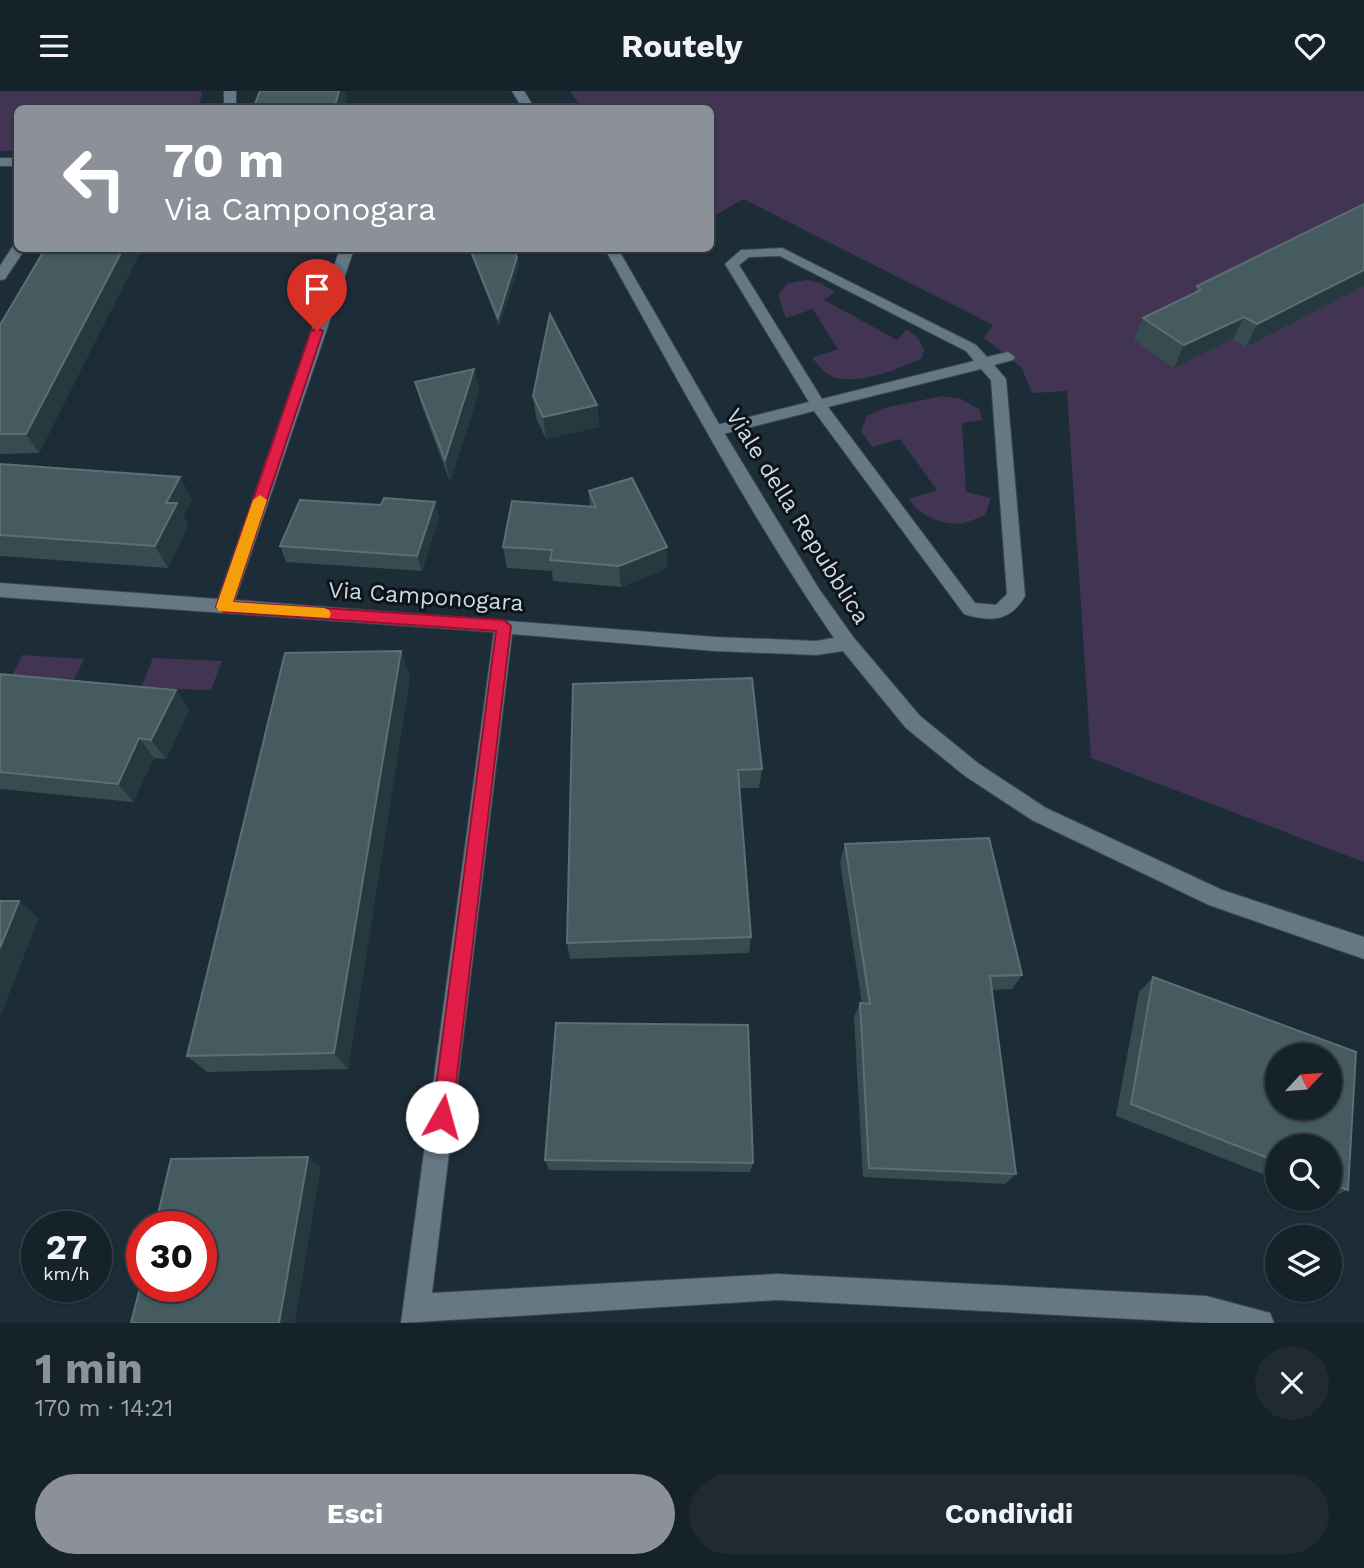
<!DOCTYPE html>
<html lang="it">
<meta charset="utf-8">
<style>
body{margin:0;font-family:"Work Sans",sans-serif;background:#1f2a32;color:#f1f3f6;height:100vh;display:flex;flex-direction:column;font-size:26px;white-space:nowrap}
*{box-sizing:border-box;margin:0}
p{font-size:23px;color:#9ea4a8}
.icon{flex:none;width:38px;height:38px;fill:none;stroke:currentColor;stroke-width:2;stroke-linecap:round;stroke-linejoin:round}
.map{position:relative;height:1232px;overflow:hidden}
.side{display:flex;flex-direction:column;background:#16222a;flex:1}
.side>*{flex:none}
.banner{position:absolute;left:14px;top:14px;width:700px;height:147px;border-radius:10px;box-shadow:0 2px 5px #0004,0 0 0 2px #353f47;background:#8c9099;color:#fff;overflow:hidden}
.needle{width:46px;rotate:64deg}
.controls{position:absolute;left:1265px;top:952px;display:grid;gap:14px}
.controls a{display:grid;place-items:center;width:77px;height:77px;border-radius:50%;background:#16222a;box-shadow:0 2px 5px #0004,0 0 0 2px #353f47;font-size:35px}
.speed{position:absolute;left:21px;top:1120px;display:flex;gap:14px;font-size:35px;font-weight:700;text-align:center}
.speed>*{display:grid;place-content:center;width:91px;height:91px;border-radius:50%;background:#16222a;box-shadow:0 2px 5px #0004,0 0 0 2px #353f47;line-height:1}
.speed small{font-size:18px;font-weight:400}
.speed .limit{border:10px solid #d22;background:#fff;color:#111}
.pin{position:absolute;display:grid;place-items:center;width:60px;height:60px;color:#fff;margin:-72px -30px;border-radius:50% 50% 50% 0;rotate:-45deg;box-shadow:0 0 7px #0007}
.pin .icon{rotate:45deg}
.me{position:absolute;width:77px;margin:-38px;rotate:7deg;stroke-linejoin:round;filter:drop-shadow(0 0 5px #0008)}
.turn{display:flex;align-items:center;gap:24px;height:147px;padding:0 35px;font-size:32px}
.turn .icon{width:91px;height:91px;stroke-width:2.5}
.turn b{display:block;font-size:49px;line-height:60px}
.round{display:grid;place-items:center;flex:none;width:74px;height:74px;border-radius:37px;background:#1f2a32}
.overview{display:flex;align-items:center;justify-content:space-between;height:119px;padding:0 35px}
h1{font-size:42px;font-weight:700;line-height:52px;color:#8c9099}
.cta{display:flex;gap:14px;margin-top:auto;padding:14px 35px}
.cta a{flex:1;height:80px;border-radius:42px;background:#8c9099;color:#fff;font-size:28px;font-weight:700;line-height:80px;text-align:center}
.cta a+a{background:#1f2a32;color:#f1f3f6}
header{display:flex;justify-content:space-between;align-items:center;height:91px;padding:0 35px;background:#16222a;font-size:32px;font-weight:700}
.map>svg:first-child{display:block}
</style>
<header><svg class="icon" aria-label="menu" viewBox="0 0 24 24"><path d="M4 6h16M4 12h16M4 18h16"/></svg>Routely<svg class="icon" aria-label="heart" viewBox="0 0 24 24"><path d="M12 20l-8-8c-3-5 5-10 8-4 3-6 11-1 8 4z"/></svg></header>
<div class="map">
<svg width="1364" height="1232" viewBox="0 0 1364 1232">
<rect width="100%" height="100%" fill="#1d2d38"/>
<g fill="#423554">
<polygon points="0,0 201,0 202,3 197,17 18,18 17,60 0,60"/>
<polygon points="570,0 1364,0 1364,771 1091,667 1067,300 1032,302 1022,277 984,247 993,234 743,108 711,127 710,18 582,17"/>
<path d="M 806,189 L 820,192 L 835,201 L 824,209 L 897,249 L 907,238 L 918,247 L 924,258 L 922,267 C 900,278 850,298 828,283 C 822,279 817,272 812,267 L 838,258 L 813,218 L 786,227 L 778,204 L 787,193 Z"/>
<path d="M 942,305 L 961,308 L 980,319 L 982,329 L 962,332 L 966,401 L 991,407 L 985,424 C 978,426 970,431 963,432 C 944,436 918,424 909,408 L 937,399 L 900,348 L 872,356 L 861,340 L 867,325 L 884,317 Z"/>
<polygon points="22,564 84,568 74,588 12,585"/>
<polygon points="153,567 222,570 211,599 141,597"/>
</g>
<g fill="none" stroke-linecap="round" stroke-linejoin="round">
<defs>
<path id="service" d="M 782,157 L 976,254 L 987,266 L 1008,261 L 1015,266 L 1013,269 L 994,274 L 1006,288 L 1025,505 C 1010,531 990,531 964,523 L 814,320 L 715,345 L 707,340 L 709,336 L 809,311 L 725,173 L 741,159 ZM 780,165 L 966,260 L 974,270 L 822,308 L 739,174 L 749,166 ZM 981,278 L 991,289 L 1007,503 L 996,514 L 975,512 L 828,316 Z"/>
<g id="minor">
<rect x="224" y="0" width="12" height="18"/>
<polygon points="512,0 524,0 535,18 523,18"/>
<rect x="0" y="67" width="18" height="8"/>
<polygon points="18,154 18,158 25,158 5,188 0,189 0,175 13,155"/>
<path d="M 340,158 L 354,158 L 235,509 L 715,546 L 816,550 L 834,547 C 749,423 678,289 605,158 L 618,158 L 723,340 L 819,498 L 854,547 L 920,625 L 979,673 L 1046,717 L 1222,799 L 1364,846 L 1364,868 L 1209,814 L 1032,729 L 965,685 L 906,637 L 843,560 L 816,564 L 715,560 L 512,543 L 432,1202 L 777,1183 L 1206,1205 L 1270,1222 L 1274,1232 L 1208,1232 L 777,1209 L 401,1232 L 494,541 L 0,506 L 0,492 L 218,508 Z"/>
</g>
</defs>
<use href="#service" stroke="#3a4851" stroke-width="2"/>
<use href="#minor" stroke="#3a4851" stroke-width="2"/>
<use href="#service" fill="#667884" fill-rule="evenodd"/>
<use href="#minor" fill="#667884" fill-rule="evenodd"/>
</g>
<g fill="#364c4f" fill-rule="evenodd">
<polygon points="1364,113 1364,195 1246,256 1233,248 1174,277 1134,249 1143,227 1194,202 1197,195"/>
<polygon points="469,158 513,158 517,166 519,174 499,235"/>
<polygon points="140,161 39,362 0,363 0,234"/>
<polygon points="474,278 479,300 450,391 421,313 415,291"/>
<polygon points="533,305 597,314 599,336 546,348 536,327"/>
<polygon points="0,373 192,408 183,424 188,434 168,477 0,465"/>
<polygon points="589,400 667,456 667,477 621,496 553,490 552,480 507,477 503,456 590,416"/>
<polygon points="435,411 439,426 422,480 286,471 280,455 381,414"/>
<polygon points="401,560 410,586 348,978 207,981 187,965"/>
<polygon points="0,583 176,599 189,619 166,668 154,667 133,711 0,698"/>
<polygon points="573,593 762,678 759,697 740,697 751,846 749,862 570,868 567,852"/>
<polygon points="845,753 1022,884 1012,898 992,899 1016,1083 1005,1093 863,1086 854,926 860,912 862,912 840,771"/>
<path d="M 1153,886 L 1356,961 L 1348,1099 L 1330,1107 L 1330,1055 L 1278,1055 L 1278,1089 L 1116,1025 L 1139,901 ZM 1278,964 L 1330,964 L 1330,1017 L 1278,1017 Z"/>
<polygon points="545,1069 753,1072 750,1081 549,1079"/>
</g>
<g fill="#25393f">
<polygon points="339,0 345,0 347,11 346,18 334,18"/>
<polygon points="123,158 138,158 140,161 39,362 26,343"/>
<polygon points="517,166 519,174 499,235 498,227"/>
<polygon points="1364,179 1364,195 1246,256 1257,233"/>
<polygon points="1244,226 1233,248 1174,277 1184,254"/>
<polygon points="474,278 479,300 450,391 445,369"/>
<polygon points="597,314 599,336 546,348 543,326"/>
<polygon points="180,386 192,408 183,424 188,434 168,477 155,455 166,412"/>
<polygon points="435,411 439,426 422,480 417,465"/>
<polygon points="667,456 667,477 621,496 619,475"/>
<polygon points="401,560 410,586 348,978 334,962"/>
<polygon points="176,599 189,619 166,668 151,649"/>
<polygon points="139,647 154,667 133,711 118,693"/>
<polygon points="19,810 39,827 0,926 0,857"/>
<polygon points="308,1066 321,1076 295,1232 279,1232"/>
</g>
<g fill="#465b5f" stroke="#5c6f73" stroke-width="2" fill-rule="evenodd">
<polygon points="260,0 339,0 334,18 253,18"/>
<polygon points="1364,113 1364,179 1257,233 1244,226 1184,254 1143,227 1201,199 1197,195"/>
<polygon points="45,158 123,158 26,343 0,343 0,234"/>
<polygon points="470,158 513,158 517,166 498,227"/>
<polygon points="550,223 597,314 543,326 533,305"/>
<polygon points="474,278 445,369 415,291"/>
<polygon points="0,373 180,386 166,412 177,412 155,455 0,444"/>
<polygon points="632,387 667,456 619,475 550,469 552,459 503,456 512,410 596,416 589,400"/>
<polygon points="384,407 435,411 417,465 280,455 300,409 381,414"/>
<polygon points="401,560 334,962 187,965 285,562"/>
<polygon points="0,583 176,599 151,649 139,647 118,693 0,681"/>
<polygon points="752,587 762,678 738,679 751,846 567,852 573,593"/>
<polygon points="989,747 1022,884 990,885 1016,1083 869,1077 860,912 870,913 845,753"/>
<polygon points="0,810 19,810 0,857"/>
<path d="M 1153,886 L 1356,961 L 1348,1099 L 1330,1092 L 1330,1055 L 1278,1055 L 1278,1071 L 1131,1013 ZM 1278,964 L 1330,964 L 1330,1017 L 1278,1017 Z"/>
<polygon points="556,932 748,934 753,1072 545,1069"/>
<polygon points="308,1066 279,1232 131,1232 142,1189 142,1195 201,1195 201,1136 155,1136 171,1068"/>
</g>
<polygon fill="#e11d48" stroke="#92132f" stroke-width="2" points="317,237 323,240 233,511 504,529 511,535 452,1026 449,1033 442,1036 435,1033 432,1026 496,540 224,521 216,516 311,240"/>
<polygon fill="#f59e0b" points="260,404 267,409 233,511 324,517 329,519 331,523 329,527 219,520 216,516 253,409"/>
<g text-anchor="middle" stroke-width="6" stroke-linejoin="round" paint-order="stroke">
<g font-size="23" fill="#cfd9e0" stroke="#0d1419">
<text transform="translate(798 425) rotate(58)" y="8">Viale della Repubblica</text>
<text transform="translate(426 505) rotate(4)" y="8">Via Camponogara</text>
</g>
</g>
</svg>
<div class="controls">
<a><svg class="needle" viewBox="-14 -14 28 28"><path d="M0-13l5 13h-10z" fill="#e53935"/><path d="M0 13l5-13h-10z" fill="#9ea4a8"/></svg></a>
<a><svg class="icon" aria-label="search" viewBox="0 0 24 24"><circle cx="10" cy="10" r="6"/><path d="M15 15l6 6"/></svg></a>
<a><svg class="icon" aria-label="layers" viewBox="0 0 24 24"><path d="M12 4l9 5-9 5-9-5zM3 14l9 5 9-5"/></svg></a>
</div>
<div class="speed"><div>27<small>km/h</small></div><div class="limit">30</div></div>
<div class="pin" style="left:317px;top:240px;background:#d93025"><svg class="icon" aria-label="arrive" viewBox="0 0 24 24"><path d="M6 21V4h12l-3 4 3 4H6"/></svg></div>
<svg class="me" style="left:442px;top:1026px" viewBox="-20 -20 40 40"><circle r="19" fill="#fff"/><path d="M0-13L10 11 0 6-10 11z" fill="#e11d48"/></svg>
<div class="banner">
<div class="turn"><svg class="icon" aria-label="left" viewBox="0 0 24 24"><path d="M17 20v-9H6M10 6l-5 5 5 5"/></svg><div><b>70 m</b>Via Camponogara</div></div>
</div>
</div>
<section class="side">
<div class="overview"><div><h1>1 min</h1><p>170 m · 14:21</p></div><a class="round"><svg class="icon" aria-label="close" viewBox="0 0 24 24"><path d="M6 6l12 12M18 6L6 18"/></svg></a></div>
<div class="cta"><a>Esci</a><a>Condividi</a></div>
</section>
